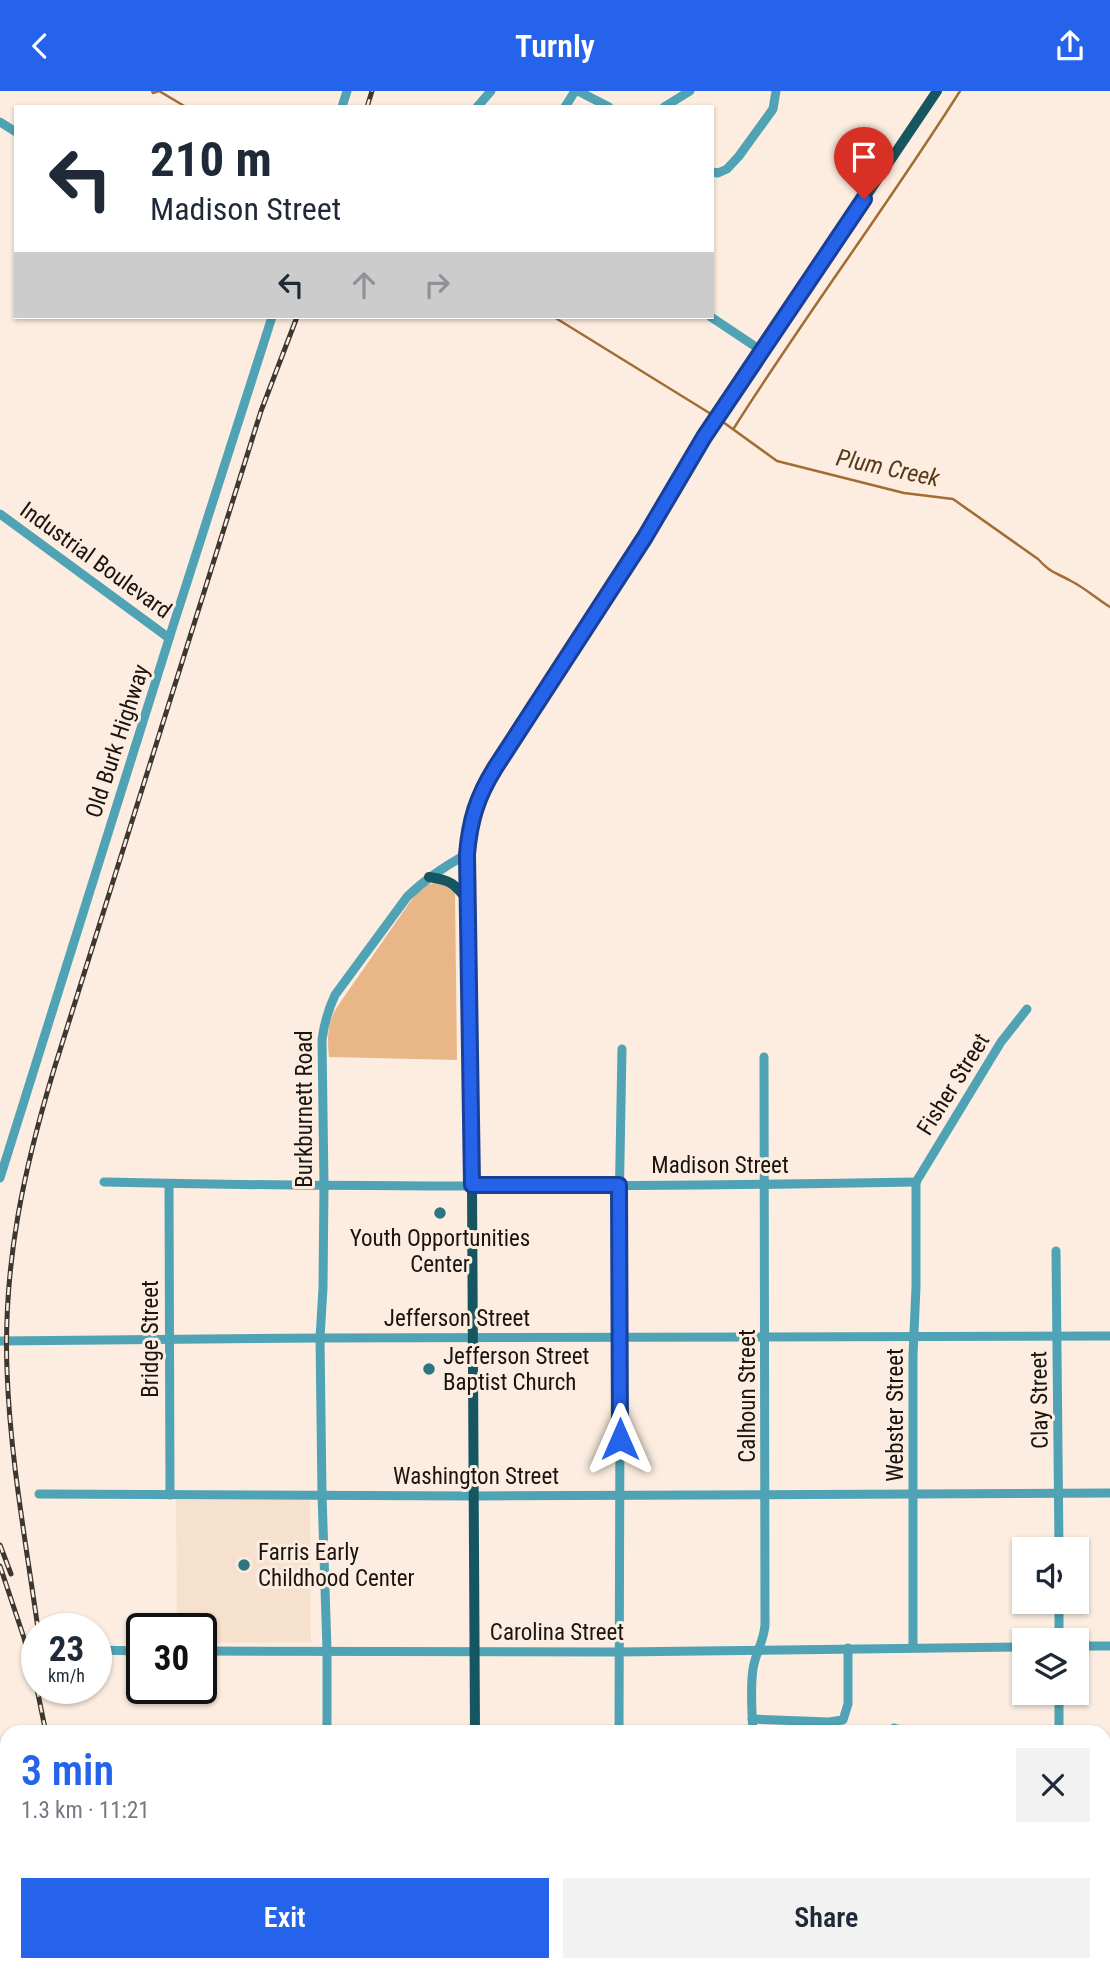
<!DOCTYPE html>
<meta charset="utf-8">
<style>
body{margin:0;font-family:"Roboto Condensed",sans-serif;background:#f2f2f3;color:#1f2937;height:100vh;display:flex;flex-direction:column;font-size:26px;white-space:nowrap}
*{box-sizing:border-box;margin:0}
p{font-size:23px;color:#747a83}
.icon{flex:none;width:38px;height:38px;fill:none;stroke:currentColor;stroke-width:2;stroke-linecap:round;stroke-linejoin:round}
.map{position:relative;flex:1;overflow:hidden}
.drawer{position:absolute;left:0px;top:1634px;width:1111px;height:247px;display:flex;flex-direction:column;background:#fff;border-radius:21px 21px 0 0;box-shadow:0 2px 5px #0004}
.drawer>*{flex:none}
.top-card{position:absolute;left:14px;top:14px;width:700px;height:214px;border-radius:0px;box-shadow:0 2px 5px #0004;background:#fff;color:#1f2937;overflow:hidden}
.controls{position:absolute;left:1012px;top:1446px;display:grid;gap:14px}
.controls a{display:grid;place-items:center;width:77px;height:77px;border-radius:0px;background:#fff;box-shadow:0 2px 5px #0004;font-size:35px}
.speed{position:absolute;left:21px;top:1522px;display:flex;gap:14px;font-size:35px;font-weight:700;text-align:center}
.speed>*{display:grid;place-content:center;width:91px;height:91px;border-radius:50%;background:#fff;box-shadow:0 2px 5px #0004;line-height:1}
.speed small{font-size:18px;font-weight:400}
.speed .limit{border:4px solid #111;border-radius:10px;background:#fff;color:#111}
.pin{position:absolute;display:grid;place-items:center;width:60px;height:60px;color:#fff;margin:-72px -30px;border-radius:50% 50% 50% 0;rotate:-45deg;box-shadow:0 0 7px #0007}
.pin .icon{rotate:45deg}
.me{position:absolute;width:77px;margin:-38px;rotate:0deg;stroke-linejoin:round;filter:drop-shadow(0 0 5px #0008)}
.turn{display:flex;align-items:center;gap:24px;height:147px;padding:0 21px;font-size:32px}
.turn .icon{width:91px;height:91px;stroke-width:2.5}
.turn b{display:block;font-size:49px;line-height:60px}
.lanes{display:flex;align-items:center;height:66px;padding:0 21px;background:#0003;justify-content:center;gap:35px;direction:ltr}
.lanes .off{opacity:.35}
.round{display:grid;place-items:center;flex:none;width:74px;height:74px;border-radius:0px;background:#f2f2f3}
.headline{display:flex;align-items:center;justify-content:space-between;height:119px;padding:0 21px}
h1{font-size:42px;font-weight:600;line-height:52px;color:#2563eb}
.button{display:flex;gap:14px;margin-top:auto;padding:14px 21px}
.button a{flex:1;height:80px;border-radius:0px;background:#2563eb;color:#fff;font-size:28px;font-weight:600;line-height:80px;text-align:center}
.button a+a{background:#f2f2f3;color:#1f2937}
header{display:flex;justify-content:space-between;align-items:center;height:91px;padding:0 21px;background:#2563eb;color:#fff;font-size:32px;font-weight:600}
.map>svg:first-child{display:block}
</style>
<header><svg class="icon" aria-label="back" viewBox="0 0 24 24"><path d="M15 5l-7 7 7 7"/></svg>Turnly<svg class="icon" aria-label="share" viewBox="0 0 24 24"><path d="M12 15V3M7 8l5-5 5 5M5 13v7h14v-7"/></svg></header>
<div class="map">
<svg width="1110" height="1881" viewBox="0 0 1110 1881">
<rect width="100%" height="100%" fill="#fcede0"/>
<polygon fill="#f6e1cf" points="176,1409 310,1409 311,1551 201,1552 201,1538 177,1538"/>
<path fill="#e9b787" d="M 440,790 L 455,800 L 457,969 L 329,966 C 327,948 327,932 337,916 L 417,801 L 424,795 Z"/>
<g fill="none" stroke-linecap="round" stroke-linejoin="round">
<g stroke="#a26d34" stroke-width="2.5">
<polyline points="152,0 153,2 159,0 186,16"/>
<polyline points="554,226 711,323"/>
<path d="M 723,331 L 777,370 L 904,402 L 953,408 L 1038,468 C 1052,483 1055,481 1071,490 C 1085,497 1097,508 1110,516"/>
<path d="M 734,337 C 806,223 888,114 960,0"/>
</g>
<g stroke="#4fa3b4" stroke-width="9">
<polyline points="578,0 609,16"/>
<polyline points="342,16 347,0"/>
<polyline points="477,16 491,0"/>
<polyline points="565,16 575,0"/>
<polyline points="664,16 690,0"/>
<polyline points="0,31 16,41"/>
<polyline points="712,81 718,82 727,78 739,65 773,18 776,0"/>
<polyline points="711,226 762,260"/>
<polyline points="0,423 169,547"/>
<polyline points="0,1087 173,535 272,226"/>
<path d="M 104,1091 C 375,1097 645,1096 916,1091"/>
<polyline points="916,1091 1001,951 1027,918"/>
<polyline points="169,1093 170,1404"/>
<polyline points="1056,1160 1059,1458"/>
<polyline points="0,1250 320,1247 1110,1245"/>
<polyline points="39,1403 474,1405 1110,1402"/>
<polyline points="1059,1510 1059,1549"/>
<polyline points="1076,1555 1110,1555"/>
<polyline points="913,1556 913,1264 916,1196 916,1091"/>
<polyline points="96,1559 142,1560"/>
<polyline points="201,1560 619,1561 1024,1556"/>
<polyline points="752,1628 829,1631 843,1629 848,1613 848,1557"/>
<path d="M 327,1642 L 327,1559 L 322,1403 L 320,1247 L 323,1197 L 324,1094 L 322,949 C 324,933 328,919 335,904 L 407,806 C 425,788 445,775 467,763"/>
<polyline points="619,1642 620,1320 618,1176 622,958"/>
<path d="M 753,1642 C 752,1621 750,1598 753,1578 C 755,1563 764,1550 765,1534 L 764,966"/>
<polyline points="892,1642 894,1637 909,1642"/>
<polyline points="1059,1642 1059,1601"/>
<polyline points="1104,1709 1110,1710"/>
<polyline points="182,1876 325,1878 1110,1875"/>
<polyline points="0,1880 14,1880"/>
</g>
<g stroke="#165661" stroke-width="10">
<path d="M 429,786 C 451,789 455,793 468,810"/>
<path d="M 475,1642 L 472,1094 L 467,763 C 470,728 477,707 495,677 L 645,446 L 704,346 L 937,0"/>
<polyline points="0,1718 7,1718"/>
<polyline points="492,1874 493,1881"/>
</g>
<defs>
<g id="rail">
<polyline points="367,16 372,0"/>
<polyline points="0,1454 11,1483"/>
<polyline points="0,1475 24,1547 37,1598"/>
<path d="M 38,1538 C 26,1452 10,1366 7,1279 C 3,1172 24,1077 55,975 L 261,320 L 297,226"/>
<polyline points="37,1598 46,1642"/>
<polyline points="90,1874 91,1881"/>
</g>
</defs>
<use href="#rail" stroke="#3d3731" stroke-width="5"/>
<use href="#rail" stroke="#fcede0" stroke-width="2.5" stroke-dasharray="8" stroke-linecap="butt"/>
</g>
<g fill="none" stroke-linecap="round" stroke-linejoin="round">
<defs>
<path id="route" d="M 620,1348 L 619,1094 L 472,1094 L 467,763 C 470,729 477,706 495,677 L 645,446 L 704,346 L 864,108"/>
</defs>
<use href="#route" stroke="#184099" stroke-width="18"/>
<use href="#route" stroke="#2563eb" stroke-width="12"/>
</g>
<g fill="#2e7482" stroke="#fcede0" stroke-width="2.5">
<circle cx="440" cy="1122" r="7"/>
<circle cx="429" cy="1278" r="7"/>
<circle cx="244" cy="1474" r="7"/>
</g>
<g text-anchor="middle" stroke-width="6" stroke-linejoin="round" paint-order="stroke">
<g font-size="23" fill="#191410" stroke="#fcede0">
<text transform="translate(96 469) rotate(36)" y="8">Industrial Boulevard</text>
<text transform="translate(117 650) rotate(-72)" y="8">Old Burk Highway</text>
<text transform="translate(953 993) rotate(-58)" y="8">Fisher Street</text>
<text transform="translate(304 1018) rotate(-90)" y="8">Burkburnett Road</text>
<text x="720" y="1082">Madison Street</text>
<text x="457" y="1235">Jefferson Street</text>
<text transform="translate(150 1248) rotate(-90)" y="8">Bridge Street</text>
<text transform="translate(747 1305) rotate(-90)" y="8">Calhoun Street</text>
<text transform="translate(1039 1309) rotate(-91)" y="8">Clay Street</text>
<text transform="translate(895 1324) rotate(-90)" y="8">Webster Street</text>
<text x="476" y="1393">Washington Street</text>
<text x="557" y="1549">Carolina Street</text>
</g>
<g font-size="23" fill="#191410" stroke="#fcede0" text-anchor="start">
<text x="440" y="1155" text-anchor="middle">Youth Opportunities<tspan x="440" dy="26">Center</tspan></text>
<text x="443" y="1273">Jefferson Street<tspan x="443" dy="26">Baptist Church</tspan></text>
<text x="258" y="1469">Farris Early<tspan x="258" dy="26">Childhood Center</tspan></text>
</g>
<g font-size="24" font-style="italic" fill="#573918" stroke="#fcede0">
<text transform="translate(888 377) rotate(12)" y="8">Plum Creek</text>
</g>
</g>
</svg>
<div class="controls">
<a><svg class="icon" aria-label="sound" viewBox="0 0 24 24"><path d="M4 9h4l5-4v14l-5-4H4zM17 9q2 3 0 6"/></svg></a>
<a><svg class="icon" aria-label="layers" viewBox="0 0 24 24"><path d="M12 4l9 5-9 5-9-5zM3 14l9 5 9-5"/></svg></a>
</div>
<div class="speed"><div>23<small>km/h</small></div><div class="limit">30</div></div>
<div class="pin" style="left:864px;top:108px;background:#d93025"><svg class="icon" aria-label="arrive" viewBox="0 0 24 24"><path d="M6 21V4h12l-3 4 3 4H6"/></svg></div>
<svg class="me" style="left:620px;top:1348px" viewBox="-20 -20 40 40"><path d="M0-17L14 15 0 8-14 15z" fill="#2563eb" stroke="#fff" stroke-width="4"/></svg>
<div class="top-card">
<div class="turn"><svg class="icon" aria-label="left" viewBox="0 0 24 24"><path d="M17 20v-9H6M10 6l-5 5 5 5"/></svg><div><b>210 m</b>Madison Street</div></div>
<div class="lanes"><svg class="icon" aria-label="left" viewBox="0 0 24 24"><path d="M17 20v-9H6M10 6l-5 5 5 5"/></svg><svg class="icon off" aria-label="ahead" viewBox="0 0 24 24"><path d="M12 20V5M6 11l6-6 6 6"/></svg><svg class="icon off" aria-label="right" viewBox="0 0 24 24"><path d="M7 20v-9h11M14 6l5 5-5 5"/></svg></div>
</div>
<section class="drawer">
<div class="headline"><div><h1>3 min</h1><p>1.3 km · 11:21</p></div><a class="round"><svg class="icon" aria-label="close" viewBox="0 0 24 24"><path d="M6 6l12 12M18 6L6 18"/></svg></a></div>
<div class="button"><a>Exit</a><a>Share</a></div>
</section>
</div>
